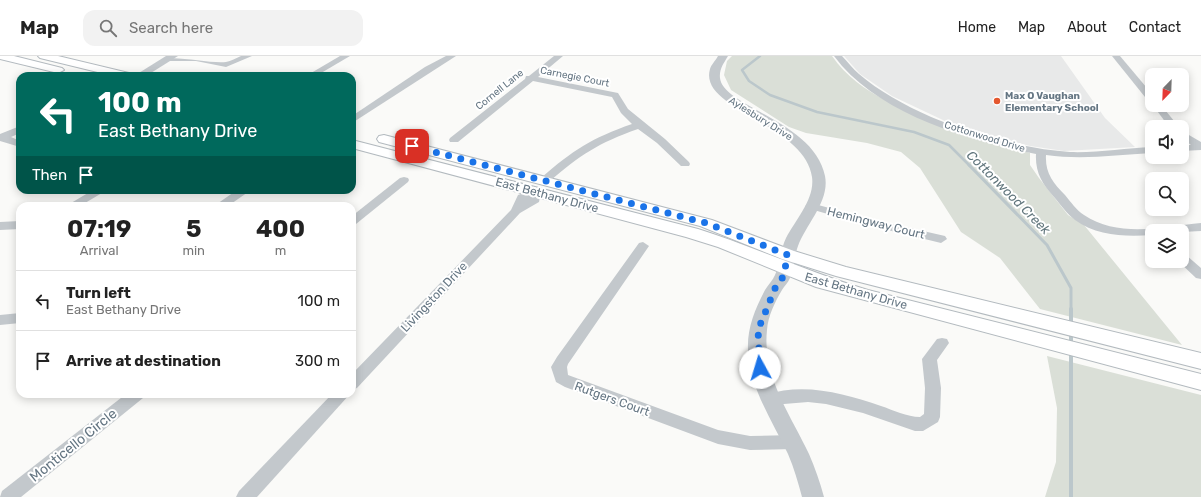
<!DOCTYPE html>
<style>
body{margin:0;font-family:Rubik,sans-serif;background:#f2f2f2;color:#222;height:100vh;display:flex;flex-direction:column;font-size:15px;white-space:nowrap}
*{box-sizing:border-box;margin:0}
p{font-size:13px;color:#767676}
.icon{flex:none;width:22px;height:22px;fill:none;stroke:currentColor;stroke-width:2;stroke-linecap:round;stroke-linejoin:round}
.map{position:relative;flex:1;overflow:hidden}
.side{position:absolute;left:16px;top:146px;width:340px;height:196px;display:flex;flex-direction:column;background:#fff;border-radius:12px;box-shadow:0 2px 10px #0003}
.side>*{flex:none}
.guide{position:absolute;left:16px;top:16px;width:340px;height:122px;border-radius:12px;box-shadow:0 2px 10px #0003;background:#00695c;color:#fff;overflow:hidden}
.needle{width:26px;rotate:203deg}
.fabs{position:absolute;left:1145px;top:12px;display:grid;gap:8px}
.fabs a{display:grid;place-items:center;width:44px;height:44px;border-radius:8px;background:#fff;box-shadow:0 2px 10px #0003;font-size:20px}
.pin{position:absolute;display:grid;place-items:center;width:34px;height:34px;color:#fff;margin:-17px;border-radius:8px;box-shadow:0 2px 6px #0006}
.me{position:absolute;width:44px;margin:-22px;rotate:354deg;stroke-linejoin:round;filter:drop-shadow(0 0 3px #0008)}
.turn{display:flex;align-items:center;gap:14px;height:84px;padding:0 16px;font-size:18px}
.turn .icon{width:52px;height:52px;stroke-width:2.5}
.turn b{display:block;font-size:28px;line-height:34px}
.then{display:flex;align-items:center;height:38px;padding:0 16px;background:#0003;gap:8px;font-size:15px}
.eta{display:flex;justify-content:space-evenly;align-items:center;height:68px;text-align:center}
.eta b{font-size:24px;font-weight:700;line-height:28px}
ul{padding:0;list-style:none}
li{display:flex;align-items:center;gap:12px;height:60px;padding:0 16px;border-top:1px solid #e0e0e0}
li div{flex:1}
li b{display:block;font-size:15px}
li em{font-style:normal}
header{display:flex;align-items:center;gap:24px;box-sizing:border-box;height:56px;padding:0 20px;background:#fff;border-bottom:1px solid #e0e0e0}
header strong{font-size:19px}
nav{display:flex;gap:22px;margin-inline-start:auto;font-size:14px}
.search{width:280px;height:36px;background:#f2f2f2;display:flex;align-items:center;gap:10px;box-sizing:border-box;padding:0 14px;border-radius:12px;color:#767676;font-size:15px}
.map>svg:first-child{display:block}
</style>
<header>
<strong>Map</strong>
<div class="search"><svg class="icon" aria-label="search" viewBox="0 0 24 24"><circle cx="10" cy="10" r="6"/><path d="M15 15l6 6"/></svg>Search here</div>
<nav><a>Home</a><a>Map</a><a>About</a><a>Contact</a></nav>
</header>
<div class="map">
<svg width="1201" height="441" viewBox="0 0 1201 441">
<rect width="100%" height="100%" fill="#fafaf8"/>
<polygon fill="#e8e9e9" points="844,0 1061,0 1105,62 1135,91 1064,95 1030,90 981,77 945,65 892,40 860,18"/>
<g fill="#dadfd7">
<path d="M 732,0 L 832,0 C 860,40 908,55 952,70 C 978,79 1004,88 1030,97 L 1030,109 L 1039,122 L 1068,159 L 1084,169 L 1182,289 L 1040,253 L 1000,202 L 961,176 L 920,112 L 901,96 L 867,87 L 806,77 L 789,71 L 731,34 L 724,19 L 727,5 Z"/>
<polygon points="1047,300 1201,339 1201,441 1045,441 1056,406 1057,352"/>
</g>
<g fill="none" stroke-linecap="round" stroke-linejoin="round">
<polyline stroke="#bbc7cb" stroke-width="2.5" points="760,0 742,14 749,25 770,39 817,56 914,76 949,89 970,110"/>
<polyline stroke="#bbc7cb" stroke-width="3" points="969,109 1047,189 1071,232 1071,254"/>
<g stroke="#bbc7cb" stroke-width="4">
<polyline points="1071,253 1071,270"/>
<polyline points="1071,276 1071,290"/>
<polyline points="1071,296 1071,441"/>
</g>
<defs>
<g id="secondary">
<polygon points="0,0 14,0 62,12 64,14 58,17 0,3"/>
<polygon points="38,0 58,0 133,18 135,20 114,20 40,2"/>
<polygon points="384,79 712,164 794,195 846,211 1201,297 1201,313 836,220 782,203 700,170 379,86 377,83 379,80"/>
<path d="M 352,84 L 698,173 C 755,191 810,217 868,234 L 1201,318 L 1201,334 L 816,231 L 718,191 L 686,181 L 352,92 Z"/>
</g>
</defs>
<use href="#secondary" stroke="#b3babf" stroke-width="2"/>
<g fill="#c3c8cc" fill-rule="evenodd">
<path d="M 241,0 L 252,0 L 226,11 L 196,5 L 170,5 L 166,3 C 178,0 213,8 226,6 C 231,5 236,2 241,0 Z"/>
<polygon points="340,0 350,0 316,20 306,20"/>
<polygon points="446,0 456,0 352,67 352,60 425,11"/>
<path d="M 554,0 L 563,0 L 538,21 L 618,37 L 628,53 L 665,83 L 689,106 L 690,108 L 689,110 L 681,110 L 657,87 L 638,73 C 598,87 580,99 549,126 L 541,126 L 540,124 L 541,122 C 573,94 592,82 632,68 L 621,57 L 612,41 L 533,25 L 458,86 L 450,86 L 449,84 L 450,82 L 525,23 L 526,20 L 529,20 Z"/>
<path d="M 834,0 L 842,0 C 848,6 853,13 859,18 C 909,61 1004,92 1070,96 C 1097,97 1125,92 1152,91 L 1152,97 C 1116,99 1082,104 1046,99 C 1045,117 1053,127 1065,139 C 1071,146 1076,154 1084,159 C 1118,182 1163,171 1201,167 L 1201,175 L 1182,176 L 1182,175 L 1152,175 L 1152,179 C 1126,181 1097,180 1075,164 C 1067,158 1061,149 1054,141 C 1042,128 1035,116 1036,98 C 968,84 877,58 834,0 Z"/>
<polygon points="1112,0 1120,0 1152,38 1152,47 1149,46"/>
<polygon points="1152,48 1161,49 1179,71 1169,71"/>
<polygon points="20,70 20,77 11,81 20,85 20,91 0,85 0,78"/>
<polygon points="1182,75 1201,86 1201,94 1182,95 1182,89 1191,89 1182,82"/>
<polygon points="404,121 408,122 409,124 408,126 356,168 352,170 352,160 400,122"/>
<polygon points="535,133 541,136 539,146 520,157 357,332 352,334 352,318 511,154 518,139"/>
<polygon points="93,134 107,134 80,150 66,150"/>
<polygon points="237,134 251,134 228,150 214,150"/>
<polygon points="811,147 862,161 945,180 947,183 941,187 855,166 807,152 805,150"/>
<polygon points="20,165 20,173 0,174 0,166"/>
<polygon points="643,186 649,190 568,308 567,311 568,319 718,374 750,380 794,379 800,381 802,386 800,391 794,393 750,394 718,388 565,331 556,326 551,311 557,301 639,187"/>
<polygon points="1182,198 1186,199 1201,212 1201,223 1196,222 1178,205 1182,205"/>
<polygon points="20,257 20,267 0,269 0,259"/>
<path d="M 942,282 L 947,283 L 949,287 L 937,304 L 941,332 L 940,361 L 938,366 L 923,375 L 915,375 L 863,357 L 826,348 L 808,346 L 772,349 L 766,347 L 764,343 L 766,339 C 804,326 845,338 881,350 C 893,354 907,361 920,361 L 924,358 L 925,332 L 922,303 L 937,283 Z"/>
<polygon points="126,338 145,338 143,342 21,441 0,441 2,435"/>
<polygon points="332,338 350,338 257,441 236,441 239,435"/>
</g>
<g fill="#c3c8cc" fill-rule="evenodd">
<polygon points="166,0 178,0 146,20 134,20"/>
<path d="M 718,0 L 728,0 C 724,7 719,13 720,22 C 723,51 814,65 825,120 C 830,145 806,168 798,190 C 794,200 795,212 790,222 C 788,227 784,230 782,234 C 775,246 768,260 767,274 C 762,320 790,358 809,398 C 815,412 820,426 824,441 L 802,441 C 798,426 794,412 788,398 C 773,366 749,331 748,294 C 747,272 755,253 765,234 C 768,229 773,224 775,219 C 781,207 780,194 786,182 C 796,163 815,143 812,121 C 804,67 698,54 710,13 C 711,9 716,4 718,0 Z"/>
</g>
<use href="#secondary" fill="#fff" fill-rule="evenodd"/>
</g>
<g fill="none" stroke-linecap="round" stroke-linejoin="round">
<polyline stroke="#1a73e8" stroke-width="7" stroke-dasharray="0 12.6" points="412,90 706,167 788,199 783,221 776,230 758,274 760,312"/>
</g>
<circle fill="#e4572e" stroke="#fff" stroke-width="1.5" cx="997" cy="45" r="4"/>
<g text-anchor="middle" stroke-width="4" stroke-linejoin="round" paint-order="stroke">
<g font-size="10" fill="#657683" stroke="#fff">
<text transform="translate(575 20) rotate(11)" y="4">Carnegie Court</text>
<text transform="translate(499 33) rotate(-39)" y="4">Cornell Lane</text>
<text transform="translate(761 62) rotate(32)" y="4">Aylesbury Drive</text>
<text transform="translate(985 80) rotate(17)" y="4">Cottonwood Drive</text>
</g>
<g font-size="10" font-weight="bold" fill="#657683" stroke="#fff" text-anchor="start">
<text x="1005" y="43">Max O Vaughan<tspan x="1005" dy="12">Elementary School</tspan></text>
</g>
<g font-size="12" fill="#657683" stroke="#fff">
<text transform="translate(547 139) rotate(15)" y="4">East Bethany Drive</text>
<text transform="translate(876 167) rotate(14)" y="4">Hemingway Court</text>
<text transform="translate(856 235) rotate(16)" y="4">East Bethany Drive</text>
<text transform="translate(434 241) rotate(-47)" y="4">Livingston Drive</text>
<text transform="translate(612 343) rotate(20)" y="4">Rutgers Court</text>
</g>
<g font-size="13" font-style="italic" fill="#60757c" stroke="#fff">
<text transform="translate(1009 136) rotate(45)" y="5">Cottonwood Creek</text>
</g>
<g font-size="14" fill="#657683" stroke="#fff">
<text transform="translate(73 389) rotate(-39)" y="5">Monticello Circle</text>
</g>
</g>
</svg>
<div class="fabs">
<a><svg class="needle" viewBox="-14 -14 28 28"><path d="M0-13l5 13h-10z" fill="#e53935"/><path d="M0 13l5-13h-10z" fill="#767676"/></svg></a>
<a><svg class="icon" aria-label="sound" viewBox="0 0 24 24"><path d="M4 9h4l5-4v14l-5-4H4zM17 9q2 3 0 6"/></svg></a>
<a><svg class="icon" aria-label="search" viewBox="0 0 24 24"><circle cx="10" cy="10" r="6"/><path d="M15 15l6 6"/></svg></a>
<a><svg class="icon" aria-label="layers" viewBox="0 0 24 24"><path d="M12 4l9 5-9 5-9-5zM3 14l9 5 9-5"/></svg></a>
</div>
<div class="pin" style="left:412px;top:90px;background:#d93025"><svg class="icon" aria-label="arrive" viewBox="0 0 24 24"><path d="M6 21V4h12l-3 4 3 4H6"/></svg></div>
<svg class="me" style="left:760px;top:312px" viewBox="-20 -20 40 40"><circle r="19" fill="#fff"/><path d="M0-13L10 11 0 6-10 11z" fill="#1a73e8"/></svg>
<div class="guide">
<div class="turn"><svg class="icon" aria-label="left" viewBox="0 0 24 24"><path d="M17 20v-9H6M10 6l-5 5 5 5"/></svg><div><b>100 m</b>East Bethany Drive</div></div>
<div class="then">Then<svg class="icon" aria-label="arrive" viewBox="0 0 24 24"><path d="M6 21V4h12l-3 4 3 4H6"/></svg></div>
</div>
<section class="side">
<div class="eta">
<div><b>07:19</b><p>Arrival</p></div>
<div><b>5</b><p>min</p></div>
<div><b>400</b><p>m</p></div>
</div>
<ul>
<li><svg class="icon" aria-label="left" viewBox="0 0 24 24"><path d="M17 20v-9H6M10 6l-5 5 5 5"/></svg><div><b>Turn left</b><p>East Bethany Drive</p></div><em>100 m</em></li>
<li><svg class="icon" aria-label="arrive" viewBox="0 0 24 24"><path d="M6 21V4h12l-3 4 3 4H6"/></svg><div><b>Arrive at destination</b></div><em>300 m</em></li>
</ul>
</section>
</div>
